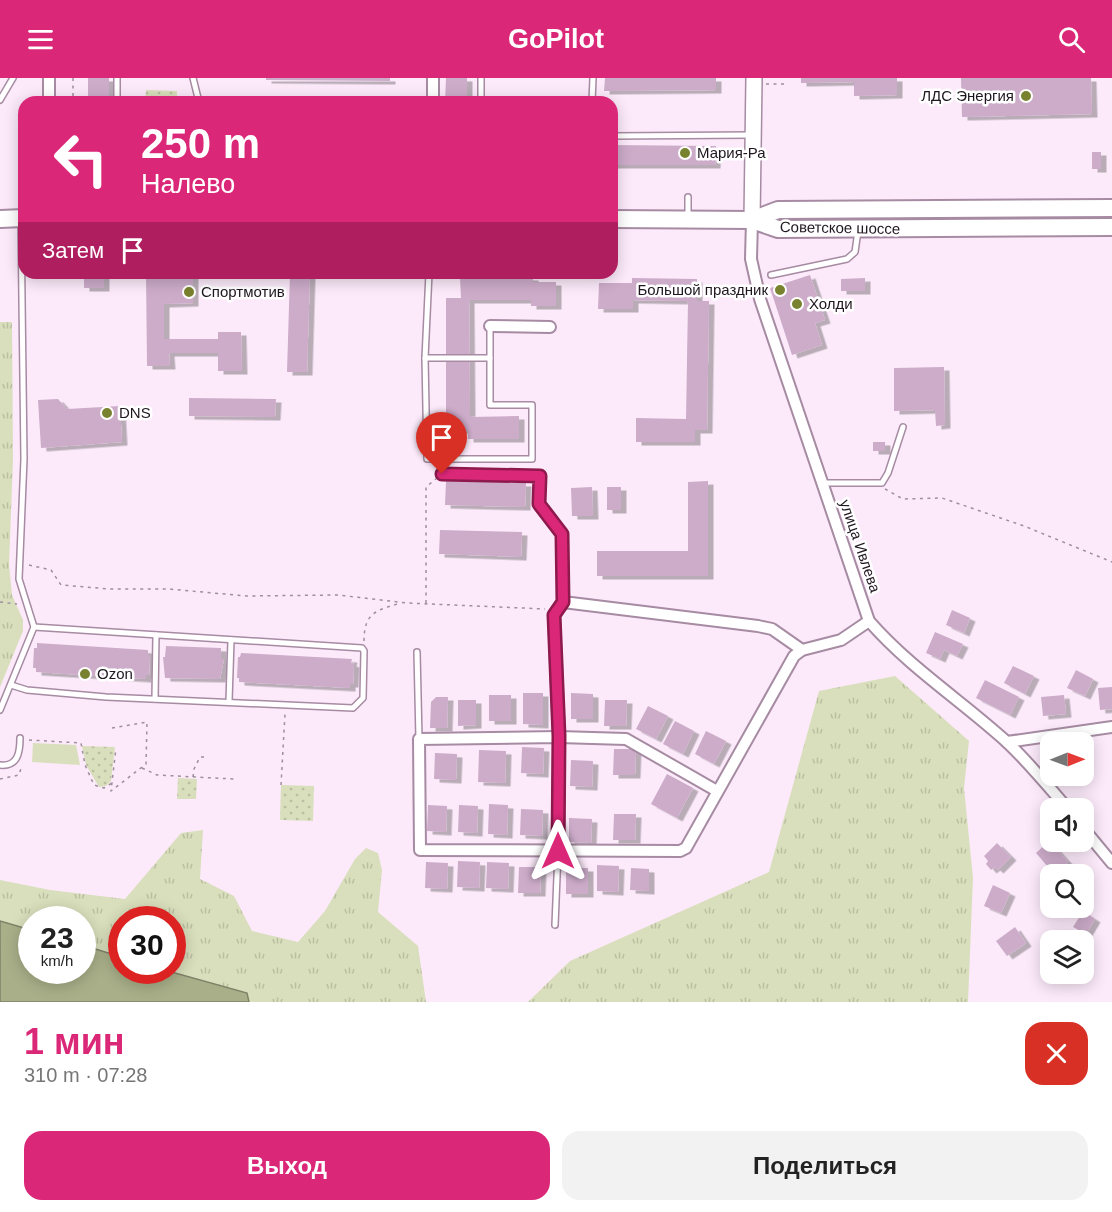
<!DOCTYPE html>
<html lang="ru">
<meta charset="utf-8">
<style>
body{margin:0;font-family:Arial,sans-serif;background:#f2f2f2;color:#222;height:100vh;display:flex;flex-direction:column;font-size:22px;white-space:nowrap}
*{box-sizing:border-box;margin:0}
p{font-size:20px;color:#767676}
.icon{flex:none;width:33px;height:33px;fill:none;stroke:currentColor;stroke-width:2;stroke-linecap:round;stroke-linejoin:round}
.map{position:relative;height:924px;overflow:hidden}
.details{display:flex;flex-direction:column;background:#fff;flex:1}
.details>*{flex:none}
.banner{position:absolute;left:18px;top:18px;width:600px;height:183px;border-radius:18px;box-shadow:0 3px 15px #0003;background:#db2777;color:#fff;overflow:hidden}
.needle{width:39px;rotate:89deg}
.buttons{position:absolute;left:1040px;top:654px;display:grid;gap:12px}
.buttons a{display:grid;place-items:center;width:54px;height:54px;border-radius:12px;background:#fff;box-shadow:0 3px 15px #0003;font-size:30px}
.speed{position:absolute;left:18px;top:828px;display:flex;gap:12px;font-size:30px;font-weight:700;text-align:center}
.speed>*{display:grid;place-content:center;width:78px;height:78px;border-radius:50%;background:#fff;box-shadow:0 3px 15px #0003;line-height:1}
.speed small{font-size:15px;font-weight:400}
.speed .limit{border:9px solid #d22;background:#fff;color:#111}
.pin{position:absolute;display:grid;place-items:center;width:51px;height:51px;color:#fff;margin:-62px -26px;border-radius:50% 50% 50% 0;rotate:-45deg;box-shadow:0 0 6px #0007}
.pin .icon{rotate:45deg}
.me{position:absolute;width:66px;margin:-33px;rotate:0deg;stroke-linejoin:round;filter:drop-shadow(0 0 4px #0008)}
.turn{display:flex;align-items:center;gap:21px;height:126px;padding:0 24px;font-size:27px}
.turn .icon{width:78px;height:78px;stroke-width:2.5}
.turn b{display:block;font-size:42px;line-height:51px}
.then{display:flex;align-items:center;height:57px;padding:0 24px;background:#0003;gap:12px;font-size:22px}
.round{display:grid;place-items:center;flex:none;width:63px;height:63px;border-radius:18px;background:#f2f2f2}
.overview{display:flex;align-items:center;justify-content:space-between;height:102px;padding:0 24px}
h1{font-size:36px;font-weight:600;line-height:45px;color:#db2777}
.primary-button{display:flex;gap:12px;margin-top:auto;padding:12px 24px}
.primary-button a{flex:1;height:69px;border-radius:18px;background:#db2777;color:#fff;font-size:24px;font-weight:600;line-height:69px;text-align:center}
.primary-button a+a{background:#f2f2f2;color:#222}
header{display:flex;justify-content:space-between;align-items:center;height:78px;padding:0 24px;background:#db2777;color:#fff;font-size:27px;font-weight:600}
.map>svg:first-child{display:block}
</style>
<header><svg class="icon" aria-label="menu" viewBox="0 0 24 24"><path d="M4 6h16M4 12h16M4 18h16"/></svg>GoPilot<svg class="icon" aria-label="search" viewBox="0 0 24 24"><circle cx="10" cy="10" r="6"/><path d="M15 15l6 6"/></svg></header>
<div class="map">
<svg width="1112" height="924" viewBox="0 0 1112 924">
<defs>
<pattern id="grass-tufts" width="24" height="20" patternUnits="userSpaceOnUse" patternTransform="scale(1.5)"><rect width="24" height="20" fill="#d9dfbc"/><path d="M3 7l-1-3M5 7V3M7 7l1-3M15 17l-1-3M17 17v-4M19 17l1-3" fill="none" stroke="#babfa1"/></pattern>
<pattern id="park-dots" width="8" height="8" patternUnits="userSpaceOnUse" patternTransform="scale(1.5)"><rect width="8" height="8" fill="#d9dfbc"/><path d="M2 2h.1M6 6h.1" fill="none" stroke="#babfa1" stroke-width="1.8" stroke-linecap="round"/></pattern>
<filter id="shadow"><feDropShadow dx="5.5" dy="3.5" stdDeviation="0" flood-color="#0004"/></filter>
</defs>
<rect width="100%" height="100%" fill="#fceafa"/>
<g fill="url(#grass-tufts)">
<polygon points="0,244 12,244 13,382 9,487 12,517 23,542 23,553 0,609"/>
<polygon points="895,598 969,663 964,710 973,800 968,924 528,924 570,883 769,794 819,613"/>
<polygon points="203,752 200,801 234,818 252,853 298,864 325,833 355,781 366,770 378,775 382,792 378,834 418,868 426,924 249,924 247,915 168,893 172,892 172,842 122,842 121,879 83,867 82,842 32,842 31,852 0,843 0,802 50,812 125,821 181,755"/>
</g>
<g fill="url(#park-dots)">
<polygon points="146,12 177,13 177,24 145,24"/>
<polygon points="82,668 115,669 111,703 106,708 99,709 86,687"/>
<polygon points="178,700 197,701 196,721 177,721"/>
<polygon points="281,707 314,708 313,743 280,742"/>
</g>
<polygon fill="#d9dfbc" points="33,665 76,667 80,687 32,684"/>
<polygon fill="#a9b089" stroke="#808269" stroke-width="1.5" points="0,843 31,852 32,892 82,892 83,867 121,879 122,892 168,893 247,915 249,924 0,924"/>
<g fill="#cdacca" filter="url(#shadow)">
<rect x="88" y="0" width="21" height="22"/>
<polygon points="266,0 390,0 390,3 266,2"/>
<polygon points="446,0 467,0 467,24 445,24"/>
<polygon points="605,0 716,0 716,12 604,13"/>
<polygon points="801,0 897,0 897,17 854,18 854,4 801,5"/>
<polygon points="961,0 1091,0 1092,36 962,39"/>
<polygon points="612,67 716,68 715,87 612,87"/>
<rect x="1092" y="74" width="9" height="17"/>
<rect x="84" y="195" width="20" height="15"/>
<polygon points="146,195 193,197 193,225 164,226 164,261 218,261 218,254 241,254 242,293 218,293 218,275 169,275 170,288 147,288"/>
<polygon points="290,195 310,195 307,294 287,294"/>
<polygon points="810,197 825,242 815,245 822,267 792,277 770,210"/>
<polygon points="460,199 533,199 533,204 556,204 556,228 531,228 531,222 469,222 470,339 519,338 519,361 468,361 468,352 446,352 446,220 461,220"/>
<polygon points="632,200 697,201 697,223 709,223 707,352 695,352 695,364 636,364 636,340 686,341 688,223 633,222 633,231 598,231 599,205 632,205"/>
<polygon points="865,200 865,213 841,213 841,201"/>
<polygon points="944,289 945,347 936,348 935,332 894,333 894,290"/>
<polygon points="189,320 276,321 275,339 189,338"/>
<polygon points="58,321 67,331 120,328 122,364 41,370 38,322"/>
<rect x="873" y="364" width="12" height="9"/>
<polygon points="446,403 526,405 525,429 445,427"/>
<polygon points="708,403 708,498 597,498 597,473 688,473 688,404"/>
<polygon points="592,409 593,438 572,438 571,410"/>
<rect x="607" y="409" width="14" height="23"/>
<polygon points="440,452 522,454 521,479 439,476"/>
<polygon points="952,532 970,540 964,555 946,547"/>
<polygon points="935,554 963,566 957,578 944,572 940,581 926,575"/>
<polygon points="37,565 148,572 148,577 150,577 149,597 146,597 146,601 36,594 36,590 33,590 34,570 37,570"/>
<polygon points="166,568 221,570 221,581 224,581 220,601 165,600 163,579 165,579"/>
<polygon points="241,575 352,581 351,585 354,586 353,606 350,606 350,610 239,604 239,600 237,600 238,579 240,579"/>
<polygon points="1013,588 1034,598 1025,616 1004,605"/>
<polygon points="1076,592 1093,601 1085,618 1067,610"/>
<polygon points="985,602 1019,619 1010,637 976,620"/>
<polygon points="1112,609 1112,631 1100,632 1098,610"/>
<polygon points="523,615 543,615 543,647 523,646"/>
<polygon points="571,615 593,616 593,641 571,641"/>
<rect x="489" y="617" width="22" height="26"/>
<polygon points="1064,617 1066,636 1043,638 1041,619"/>
<polygon points="436,619 448,619 447,650 430,650 431,624"/>
<polygon points="458,622 476,622 476,647 458,648"/>
<polygon points="605,622 627,622 626,648 604,648"/>
<polygon points="648,628 668,638 656,661 636,651"/>
<polygon points="675,643 694,653 683,676 663,666"/>
<polygon points="706,653 726,663 714,686 695,676"/>
<polygon points="522,669 544,670 543,696 521,695"/>
<polygon points="614,671 636,671 635,697 613,697"/>
<polygon points="479,672 506,673 505,705 478,704"/>
<polygon points="435,675 457,676 456,702 434,701"/>
<polygon points="571,682 593,683 592,709 570,708"/>
<polygon points="667,696 693,710 677,740 651,726"/>
<polygon points="489,726 508,727 507,757 488,756"/>
<polygon points="428,727 447,728 446,754 427,753"/>
<polygon points="459,727 478,728 477,755 458,754"/>
<polygon points="521,731 543,732 542,758 520,757"/>
<polygon points="614,736 636,736 635,762 613,762"/>
<polygon points="569,740 592,741 591,765 569,764"/>
<polygon points="1049,763 1068,784 1054,796 1036,775"/>
<polygon points="997,765 1011,779 998,792 995,789 991,792 986,786 988,783 984,778"/>
<polygon points="458,783 480,784 479,810 457,809"/>
<polygon points="426,784 448,785 447,811 425,810"/>
<polygon points="487,784 509,785 508,811 486,810"/>
<polygon points="597,787 619,788 618,814 597,813"/>
<polygon points="519,789 541,789 540,815 518,815"/>
<rect x="566" y="790" width="22" height="26"/>
<polygon points="631,790 649,791 649,813 630,812"/>
<polygon points="993,807 1010,815 1001,835 984,828"/>
<polygon points="1083,833 1095,841 1086,856 1073,849"/>
<polygon points="1015,849 1026,865 1007,878 996,863"/>
</g>
<g fill="none" stroke-linecap="round" stroke-linejoin="round">
<defs>
<g id="service">
<polyline points="193,0 199,24"/>
<polyline points="0,22 13,0"/>
<polyline points="117,24 117,0"/>
<polyline points="481,24 481,0"/>
<polyline points="592,24 593,0"/>
<polyline points="612,58 751,57"/>
<polyline points="688,140 688,119"/>
<polyline points="429,195 425,280 490,280"/>
<polyline points="771,197 847,181 855,174 858,153"/>
<polyline points="425,280 427,381 532,381 532,327 490,327 490,248"/>
<polyline points="442,396 540,398 539,426 562,456 563,524"/>
<polyline points="822,405 882,405 888,395 903,349"/>
<polyline points="417,574 419,661"/>
<polyline points="11,607 27,612 106,619 353,630 363,620 364,573 362,570 34,549"/>
<polyline points="155,621 156,557"/>
<polyline points="229,623 231,562"/>
<polyline points="0,632 34,549 19,501 24,381 21,142"/>
<path d="M 0,687 C 18,689 20,674 20,660"/>
<polyline points="555,847 558,774"/>
</g>
<g id="minor">
<polyline points="49,24 49,0"/>
<polyline points="433,24 433,0"/>
<path d="M 752,142 L 751,181 L 760,221 L 869,543 C 910,590 962,623 1008,665 C 1029,685 1048,708 1067,730"/>
<polyline points="490,248 550,249"/>
<polyline points="1007,664 1112,649"/>
<polyline points="717,713 626,661 559,659 419,661 420,772 680,773 686,770 794,578 802,572 841,562 869,543"/>
<polyline points="1083,750 1112,785"/>
<polyline points="558,773 559,659 554,537 563,524 758,548 772,551 802,572"/>
</g>
<polyline id="secondary" points="752,142 754,0"/>
<g id="trunk">
<polyline points="0,141 24,140"/>
<polyline points="612,141 752,142 778,151 1112,149"/>
<polyline points="752,142 778,132 1112,130"/>
</g>
</defs>
<use href="#service" stroke="#a68ba3" stroke-width="8"/>
<use href="#minor" stroke="#a68ba3" stroke-width="14"/>
<use href="#secondary" stroke="#a68ba3" stroke-width="18"/>
<use href="#trunk" stroke="#a68ba3" stroke-width="20"/>
<g stroke="#9d8f9c" stroke-width="1.5" stroke-dasharray="3 4.5" stroke-linecap="butt">
<polyline points="73,0 73,24"/>
<polyline points="766,6 786,6"/>
<polyline points="885,411 903,421 942,420 1024,448 1112,484"/>
<polyline points="29,487 51,492 61,507 109,511 169,511 247,518 338,517 407,525 545,531"/>
<polyline points="0,524 17,526"/>
<polyline points="426,525 426,409 437,400"/>
<path d="M 364,563 C 364,535 376,532 401,525"/>
<polyline points="112,650 147,644 146,686 111,713 116,670"/>
<polyline points="29,662 81,665 85,687 94,707 104,710 112,705"/>
<polyline points="142,690 157,697 234,701"/>
<polyline points="193,699 194,691 200,679 205,679"/>
<polyline points="0,701 19,697 22,687"/>
<polyline points="281,707 285,636"/>
</g>
<use href="#service" stroke="#fff" stroke-width="5"/>
<use href="#minor" stroke="#fff" stroke-width="10"/>
<use href="#secondary" stroke="#fff" stroke-width="15"/>
<use href="#trunk" stroke="#fff" stroke-width="16"/>
</g>
<g fill="none" stroke-linecap="round" stroke-linejoin="round">
<defs>
<polyline id="route" points="442,396 540,398 539,426 562,456 563,524 554,537 559,658 558,773"/>
</defs>
<use href="#route" stroke="#8e194d" stroke-width="15"/>
<use href="#route" stroke="#db2777" stroke-width="10"/>
</g>
<g fill="#79822e" stroke="#fff" stroke-width="2">
<circle cx="1026" cy="18" r="6"/>
<circle cx="685" cy="75" r="6"/>
<circle cx="780" cy="212" r="6"/>
<circle cx="189" cy="214" r="6"/>
<circle cx="797" cy="226" r="6"/>
<circle cx="107" cy="335" r="6"/>
<circle cx="85" cy="596" r="6"/>
</g>
<g text-anchor="middle" stroke-width="5" stroke-linejoin="round" paint-order="stroke">
<g font-size="15" fill="#20161f" stroke="#fff" text-anchor="start">
<text x="1014" y="23" text-anchor="end">ЛДС Энергия</text>
<text x="697" y="80">Мария-Ра</text>
<text x="768" y="217" text-anchor="end">Большой праздник</text>
<text x="201" y="219">Спортмотив</text>
<text x="809" y="231">Холди</text>
<text x="119" y="340">DNS</text>
<text x="97" y="601">Ozon</text>
</g>
<g font-size="15" fill="#20161f" stroke="#fff">
<text transform="translate(840 150) rotate(1)" y="5">Советское шоссе</text>
<text transform="translate(860 468) rotate(71)" y="5">улица Ивлева</text>
</g>
</g>
</svg>
<div class="buttons">
<a><svg class="needle" viewBox="-14 -14 28 28"><path d="M0-13l5 13h-10z" fill="#e53935"/><path d="M0 13l5-13h-10z" fill="#767676"/></svg></a>
<a><svg class="icon" aria-label="sound" viewBox="0 0 24 24"><path d="M4 9h4l5-4v14l-5-4H4zM17 9q2 3 0 6"/></svg></a>
<a><svg class="icon" aria-label="search" viewBox="0 0 24 24"><circle cx="10" cy="10" r="6"/><path d="M15 15l6 6"/></svg></a>
<a><svg class="icon" aria-label="layers" viewBox="0 0 24 24"><path d="M12 4l9 5-9 5-9-5zM3 14l9 5 9-5"/></svg></a>
</div>
<div class="speed"><div>23<small>km/h</small></div><div class="limit">30</div></div>
<div class="pin" style="left:442px;top:396px;background:#d93025"><svg class="icon" aria-label="arrive" viewBox="0 0 24 24"><path d="M6 21V4h12l-3 4 3 4H6"/></svg></div>
<svg class="me" style="left:558px;top:773px" viewBox="-20 -20 40 40"><path d="M0-17L14 15 0 8-14 15z" fill="#db2777" stroke="#fff" stroke-width="4"/></svg>
<div class="banner">
<div class="turn"><svg class="icon" aria-label="left" viewBox="0 0 24 24"><path d="M17 20v-9H6M10 6l-5 5 5 5"/></svg><div><b>250 m</b>Налево</div></div>
<div class="then">Затем<svg class="icon" aria-label="arrive" viewBox="0 0 24 24"><path d="M6 21V4h12l-3 4 3 4H6"/></svg></div>
</div>
</div>
<section class="details">
<div class="overview"><div><h1>1 мин</h1><p>310 m · 07:28</p></div><a class="round" style="background:#d93025;color:#fff"><svg class="icon" aria-label="close" viewBox="0 0 24 24"><path d="M6 6l12 12M18 6L6 18"/></svg></a></div>
<div class="primary-button"><a>Выход</a><a>Поделиться</a></div>
</section>
